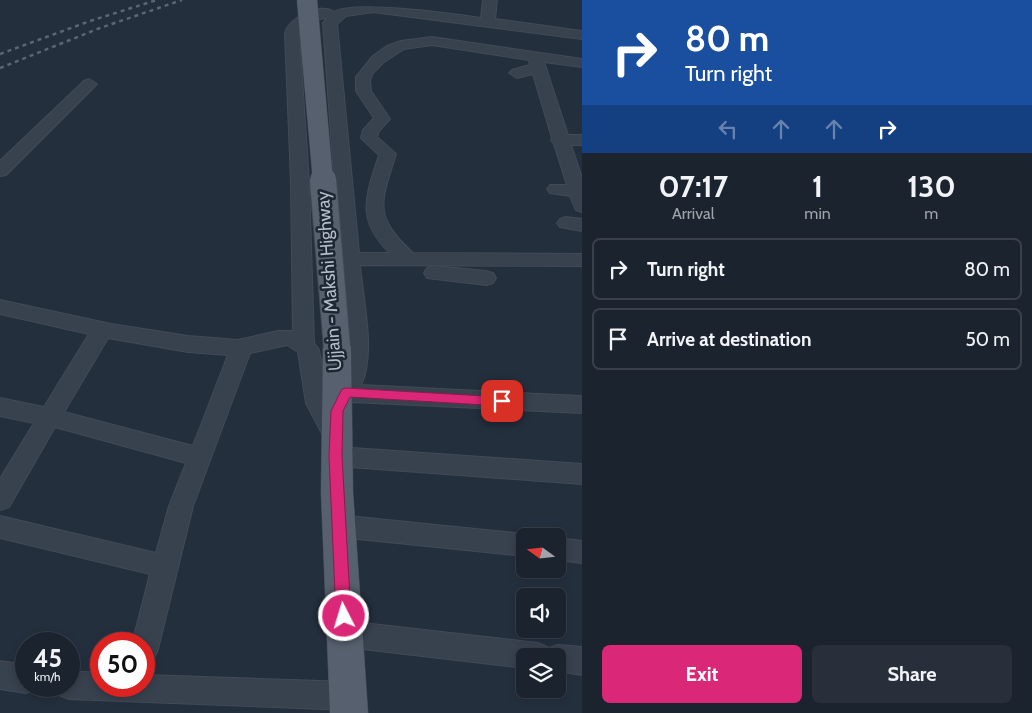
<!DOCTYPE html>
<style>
body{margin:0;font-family:Cabin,sans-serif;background:#282f3a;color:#f1f3f6;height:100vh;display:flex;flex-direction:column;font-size:19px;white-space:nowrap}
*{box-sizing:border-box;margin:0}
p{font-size:16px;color:#a0a4aa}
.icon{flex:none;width:28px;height:28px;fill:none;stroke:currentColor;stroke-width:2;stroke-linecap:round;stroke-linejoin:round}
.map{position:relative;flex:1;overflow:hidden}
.side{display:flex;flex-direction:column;background:#1b232e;width:450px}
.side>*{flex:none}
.hud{background:#1a4fa0;color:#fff;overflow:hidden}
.needle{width:32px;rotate:285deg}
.tools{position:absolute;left:516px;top:528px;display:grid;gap:10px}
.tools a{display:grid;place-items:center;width:50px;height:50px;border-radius:8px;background:#1b232e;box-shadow:0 2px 8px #0003,0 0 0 1px #39404a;font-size:25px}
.speed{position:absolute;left:15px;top:632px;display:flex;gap:10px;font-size:25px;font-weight:700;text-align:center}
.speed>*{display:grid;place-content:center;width:65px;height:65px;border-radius:50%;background:#1b232e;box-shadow:0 2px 8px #0003,0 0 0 1px #39404a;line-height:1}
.speed small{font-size:12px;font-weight:400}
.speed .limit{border:8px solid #d22;background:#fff;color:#111}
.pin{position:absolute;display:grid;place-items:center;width:42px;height:42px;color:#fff;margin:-21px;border-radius:10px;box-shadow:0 2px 8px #0006}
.me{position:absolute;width:55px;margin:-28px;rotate:355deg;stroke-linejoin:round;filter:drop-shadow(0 0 4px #0008)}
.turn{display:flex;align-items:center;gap:18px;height:105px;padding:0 20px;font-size:22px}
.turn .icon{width:65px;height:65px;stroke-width:2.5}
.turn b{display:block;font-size:35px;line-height:42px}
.lanes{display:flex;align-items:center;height:48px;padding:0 20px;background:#0003;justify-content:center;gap:25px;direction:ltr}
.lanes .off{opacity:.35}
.eta{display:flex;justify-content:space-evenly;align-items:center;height:85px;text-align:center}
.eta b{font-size:30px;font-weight:700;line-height:35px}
.button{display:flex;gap:10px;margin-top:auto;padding:10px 20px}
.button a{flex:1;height:58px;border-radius:8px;background:#db2777;color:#fff;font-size:20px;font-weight:700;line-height:58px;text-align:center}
.button a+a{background:#282f3a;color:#f1f3f6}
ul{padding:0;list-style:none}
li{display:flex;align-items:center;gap:15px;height:62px;margin:0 10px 8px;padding:0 10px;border:2px solid #39404a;border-radius:8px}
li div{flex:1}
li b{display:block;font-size:19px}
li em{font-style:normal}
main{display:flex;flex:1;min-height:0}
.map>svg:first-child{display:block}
</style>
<main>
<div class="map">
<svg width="582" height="713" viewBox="0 0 582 713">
<rect width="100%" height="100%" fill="#242f3e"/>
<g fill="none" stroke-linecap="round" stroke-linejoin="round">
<defs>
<g id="minor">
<path d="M 483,0 L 497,0 L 495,19 L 582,31 L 582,39 L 373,12 L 346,16 L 337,24 L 359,253 L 390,253 C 355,219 366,196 379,155 L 361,138 L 363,130 L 374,118 L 356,91 L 356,77 L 373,56 L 387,46 L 401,41 L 432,37 L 582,59 L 582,67 L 544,62 L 568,135 L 582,135 L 582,145 L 571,145 L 582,178 L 582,212 L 576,210 L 570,196 L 550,193 L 547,189 L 550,185 L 567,185 L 554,144 L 551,140 L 552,138 L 533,74 L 517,78 L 509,73 L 512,70 L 530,65 L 529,60 L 432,45 L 404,49 L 384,62 L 373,73 L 370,80 L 371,91 L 390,119 L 379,131 L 377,137 L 396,154 C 381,203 372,215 413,253 L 582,254 L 582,266 L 360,265 C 363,300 376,354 361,385 L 580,396 L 582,397 L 582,413 L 352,402 L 346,414 L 335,416 L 348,438 L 344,445 L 338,447 L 582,464 L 582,484 L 336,466 L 328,463 L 324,456 L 328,449 L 335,447 L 328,445 L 306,403 L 298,352 L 287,345 L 250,353 L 193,506 L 158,649 L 154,658 L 144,662 L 144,644 L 132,644 L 150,574 L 0,538 L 0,516 L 156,553 L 169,506 L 186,463 L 55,427 L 9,507 L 0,510 L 0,479 L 34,423 L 0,416 L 0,398 L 44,407 L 89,334 L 0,314 L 0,300 L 111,324 L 188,336 L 238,340 L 278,331 L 293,331 L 291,182 L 285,33 C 290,17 320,2 334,12 C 353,0 454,14 481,18 ZM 328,17 L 323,23 L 347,357 L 343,377 L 329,404 L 319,350 L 314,343 L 309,182 L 299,33 L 306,23 ZM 108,338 L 188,352 L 228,355 L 193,446 L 64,412 Z"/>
<polygon points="89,79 97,84 6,175 0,176 0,161 84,81"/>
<polygon points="566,217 582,219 582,231 560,227 557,223 560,219"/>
<polygon points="434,266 486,271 493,273 496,278 493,283 486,285 427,278 424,273 427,268"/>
<polygon points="338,515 525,534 532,536 525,536 525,556 338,537 329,534 326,526 329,518"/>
<polygon points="558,538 582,541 582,563 558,560"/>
<polygon points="345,621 538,643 549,648 558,645 582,647 582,675 558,671 558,656 525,656 525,668 345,647 335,643 331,634 335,625"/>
<polygon points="0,661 26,665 26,686 37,686 36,689 26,693 0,689"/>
<polygon points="69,671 101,673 101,686 144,686 144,675 349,682 359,686 363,696 359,706 349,710 69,699 59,695 55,686 69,686"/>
</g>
<polygon id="major" points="337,337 347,340 351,347 353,492 368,713 330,713 321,492 323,347 327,340"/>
</defs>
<use href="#minor" stroke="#414a57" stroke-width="2"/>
<use href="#major" stroke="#414a57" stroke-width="1"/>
<use href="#minor" fill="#38414e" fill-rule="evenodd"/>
<use href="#major" fill="#56606e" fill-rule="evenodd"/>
<g stroke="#5a6575" stroke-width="2.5" stroke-dasharray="4 4" stroke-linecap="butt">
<polyline points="0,54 90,21 157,0"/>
<polyline points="0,68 100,28 182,0"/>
</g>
<defs>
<polyline id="major-bridge-far1" points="307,0 323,181"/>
<polyline id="major-bridge" points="323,180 337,347"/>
</defs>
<use href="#major-bridge-far1" stroke="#414a57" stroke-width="21" stroke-linecap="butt"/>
<use href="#major-bridge" stroke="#414a57" stroke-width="28" stroke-linecap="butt"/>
<use href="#major-bridge-far1" stroke="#56606e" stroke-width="20"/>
<use href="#major-bridge" stroke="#56606e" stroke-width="26"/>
</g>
<polygon fill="#db2777" stroke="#8e194d" points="346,388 502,397 508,401 502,406 350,397 343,411 342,456 351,616 349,621 344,623 338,621 336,616 329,456 331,411 342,389"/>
<g text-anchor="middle" stroke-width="5" stroke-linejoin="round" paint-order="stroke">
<g font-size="18" fill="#b4bcc9" stroke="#1d2633">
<text transform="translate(329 281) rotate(-94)" y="6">Ujjain - Makshi Highway</text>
</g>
</g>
</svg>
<div class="tools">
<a><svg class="needle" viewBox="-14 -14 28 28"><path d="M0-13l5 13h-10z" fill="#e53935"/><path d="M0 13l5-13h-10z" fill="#a0a4aa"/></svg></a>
<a><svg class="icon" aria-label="sound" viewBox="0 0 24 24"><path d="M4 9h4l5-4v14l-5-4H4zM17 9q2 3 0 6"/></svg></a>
<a><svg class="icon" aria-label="layers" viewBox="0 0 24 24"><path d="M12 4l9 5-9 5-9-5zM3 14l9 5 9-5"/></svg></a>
</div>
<div class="speed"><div>45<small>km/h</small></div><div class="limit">50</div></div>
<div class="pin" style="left:502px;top:401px;background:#d93025"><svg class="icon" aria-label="arrive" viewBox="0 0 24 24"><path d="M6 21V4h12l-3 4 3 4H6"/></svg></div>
<svg class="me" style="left:344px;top:616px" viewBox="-20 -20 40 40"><circle r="17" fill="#db2777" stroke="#fff" stroke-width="3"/><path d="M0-11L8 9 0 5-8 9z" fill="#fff"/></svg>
</div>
<section class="side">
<div class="hud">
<div class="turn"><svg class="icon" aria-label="right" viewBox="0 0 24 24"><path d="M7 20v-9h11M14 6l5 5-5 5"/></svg><div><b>80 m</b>Turn right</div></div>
<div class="lanes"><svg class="icon off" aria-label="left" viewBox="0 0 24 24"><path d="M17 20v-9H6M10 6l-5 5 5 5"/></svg><svg class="icon off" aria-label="ahead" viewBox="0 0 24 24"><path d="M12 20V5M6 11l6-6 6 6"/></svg><svg class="icon off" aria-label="ahead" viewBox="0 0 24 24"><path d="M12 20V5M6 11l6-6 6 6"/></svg><svg class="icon" aria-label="right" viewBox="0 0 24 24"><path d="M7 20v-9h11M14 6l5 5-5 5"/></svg></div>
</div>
<div class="eta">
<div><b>07:17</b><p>Arrival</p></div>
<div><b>1</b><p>min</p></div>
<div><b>130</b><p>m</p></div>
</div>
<ul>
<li><svg class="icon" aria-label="right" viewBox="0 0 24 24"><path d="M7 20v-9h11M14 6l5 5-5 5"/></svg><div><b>Turn right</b></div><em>80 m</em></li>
<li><svg class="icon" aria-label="arrive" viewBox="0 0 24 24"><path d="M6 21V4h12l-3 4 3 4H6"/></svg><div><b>Arrive at destination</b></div><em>50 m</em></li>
</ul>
<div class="button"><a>Exit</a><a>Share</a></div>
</section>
</main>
